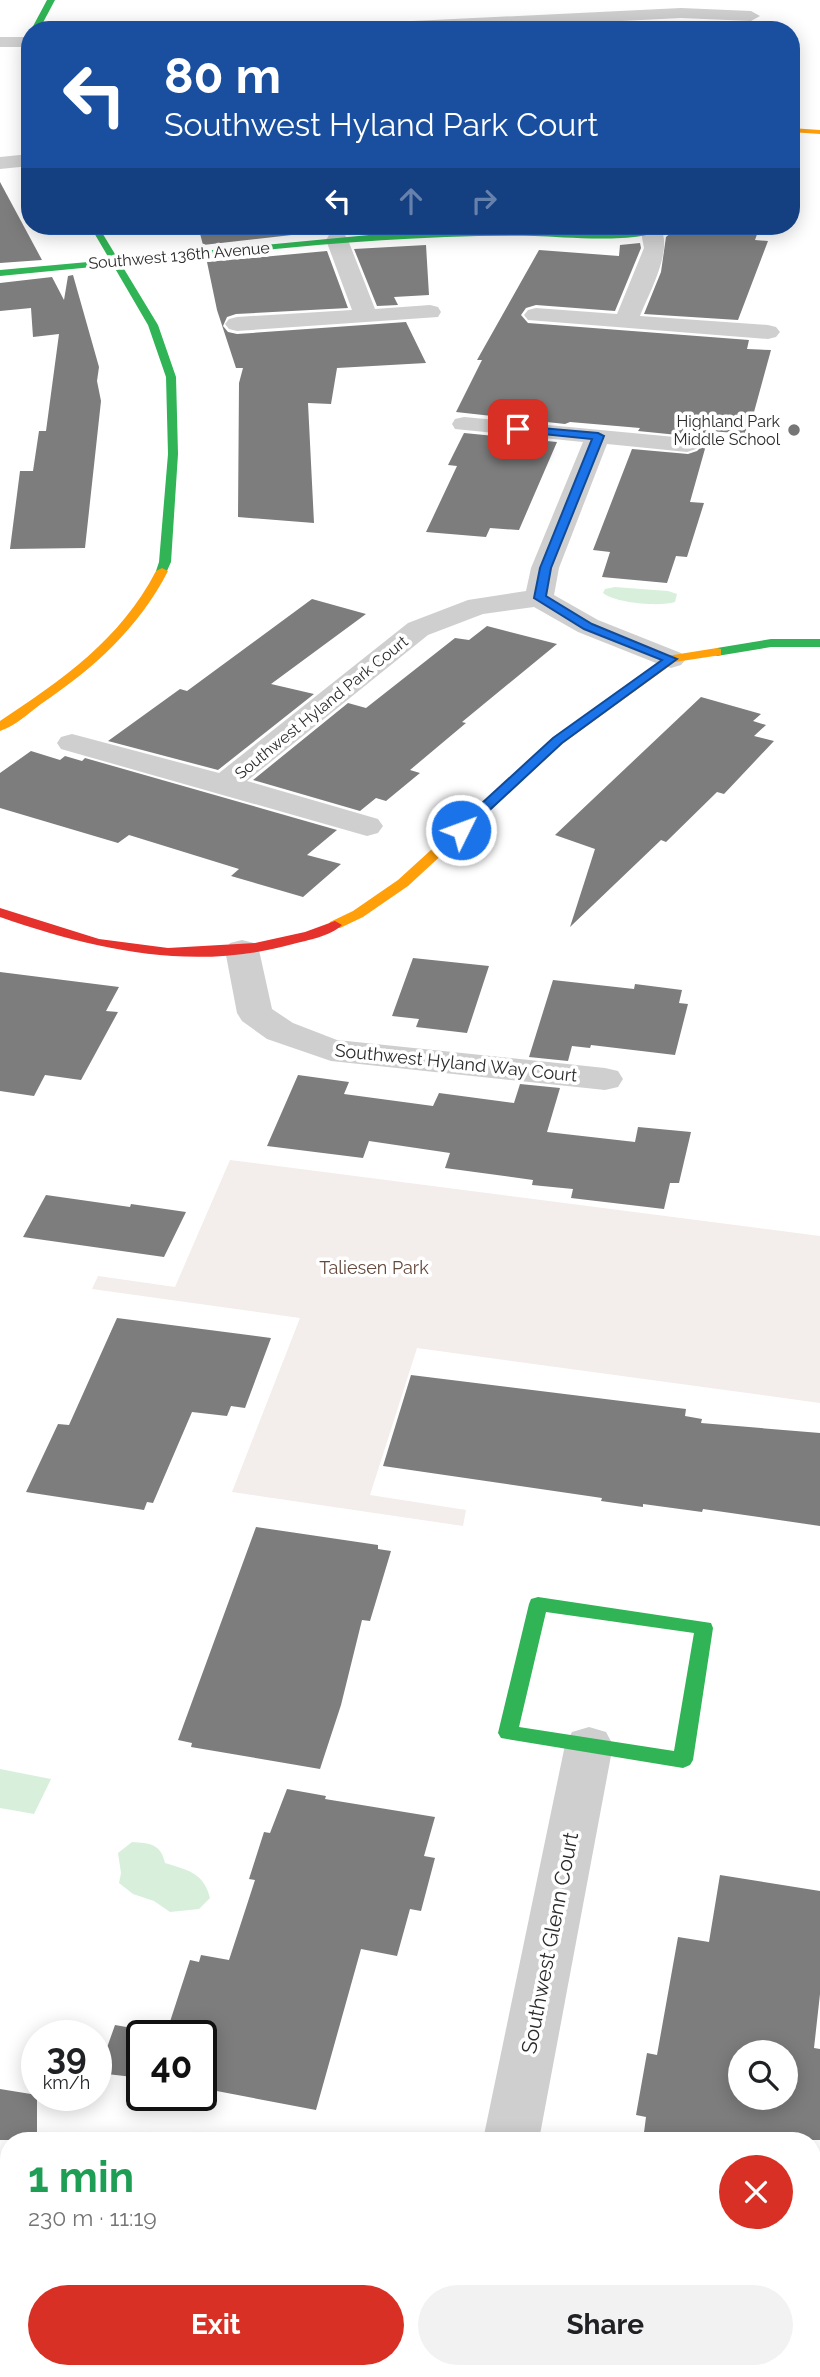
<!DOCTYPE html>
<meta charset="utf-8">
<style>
body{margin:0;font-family:Raleway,sans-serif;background:#f2f2f2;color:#202124;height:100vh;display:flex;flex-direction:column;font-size:26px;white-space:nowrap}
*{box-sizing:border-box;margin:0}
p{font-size:23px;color:#757577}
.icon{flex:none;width:38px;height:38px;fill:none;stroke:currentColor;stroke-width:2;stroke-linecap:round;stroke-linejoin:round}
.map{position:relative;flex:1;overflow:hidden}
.panel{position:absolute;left:0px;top:2132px;width:821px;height:247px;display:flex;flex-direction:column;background:#fff;border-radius:28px 28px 0 0;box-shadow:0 4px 18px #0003}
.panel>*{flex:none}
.guide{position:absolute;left:21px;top:21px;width:779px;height:214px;border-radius:28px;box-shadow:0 4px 18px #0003;background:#1a4fa0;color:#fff;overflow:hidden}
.tools{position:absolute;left:728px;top:2040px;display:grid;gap:14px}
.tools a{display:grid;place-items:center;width:70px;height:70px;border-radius:50%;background:#fff;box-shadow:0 4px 18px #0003;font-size:35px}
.speed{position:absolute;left:21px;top:2020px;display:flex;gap:14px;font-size:35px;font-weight:700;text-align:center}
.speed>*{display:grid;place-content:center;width:91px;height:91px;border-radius:50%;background:#fff;box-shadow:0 4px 18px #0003;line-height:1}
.speed small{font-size:18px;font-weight:400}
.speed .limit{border:4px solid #111;border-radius:10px;background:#fff;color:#111}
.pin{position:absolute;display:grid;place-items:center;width:60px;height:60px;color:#fff;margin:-30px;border-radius:14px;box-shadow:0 4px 10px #0006}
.me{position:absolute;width:77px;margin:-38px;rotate:48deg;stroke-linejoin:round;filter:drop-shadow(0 0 5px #0008)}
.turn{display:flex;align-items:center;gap:24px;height:147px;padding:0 28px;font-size:32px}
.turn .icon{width:91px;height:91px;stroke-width:2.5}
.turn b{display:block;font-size:49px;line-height:60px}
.lanes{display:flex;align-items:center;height:66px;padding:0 28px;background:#0003;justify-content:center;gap:35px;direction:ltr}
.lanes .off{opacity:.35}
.round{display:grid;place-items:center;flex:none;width:74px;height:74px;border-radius:37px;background:#f2f2f2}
.headline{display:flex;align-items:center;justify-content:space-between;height:119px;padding:0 28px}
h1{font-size:42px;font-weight:700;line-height:52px;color:#1e9e55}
.primary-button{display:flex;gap:14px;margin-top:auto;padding:14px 28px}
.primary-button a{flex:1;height:80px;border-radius:42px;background:#d93025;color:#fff;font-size:28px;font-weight:700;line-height:80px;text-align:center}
.primary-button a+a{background:#f2f2f2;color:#202124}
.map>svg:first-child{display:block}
</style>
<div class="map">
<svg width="820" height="2377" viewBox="0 0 820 2377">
<rect width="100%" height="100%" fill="#fff"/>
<polygon fill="#f3edeb" points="230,1160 820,1236 820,1403 417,1348 370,1495 466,1510 463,1526 232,1492 300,1318 92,1289 98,1276 175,1287"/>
<g fill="#d8f0db">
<path d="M 615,587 L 668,591 L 677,594 L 675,602 C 660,607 615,603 603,593 L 605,589 Z"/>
<polygon points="0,1769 51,1779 34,1814 0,1808"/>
<path d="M 132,1842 C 150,1843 161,1844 165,1863 C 188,1870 204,1873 210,1898 L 199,1909 L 170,1912 L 154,1901 L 133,1894 L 119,1883 L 121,1873 L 118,1853 Z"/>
</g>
<g fill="#7d7d7d" fill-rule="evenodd">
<polygon points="0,182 42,260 0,263"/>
<polygon points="198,226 426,226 426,227 336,230 203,245"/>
<polygon points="679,226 760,226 755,240 768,241 738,320 644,314 661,272 666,237"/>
<polygon points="640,243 641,248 615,311 536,305 526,308 521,315 528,323 749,340 747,349 771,350 748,434 710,431 690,502 704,503 687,557 676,556 667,583 602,577 610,552 593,550 632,449 688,454 697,451 702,446 698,437 638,431 640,428 570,422 565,424 456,412 482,360 477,360 539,250 619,256 620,245"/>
<polygon points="426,245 429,295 394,297 398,305 377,306 354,249"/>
<polygon points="327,251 348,308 236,314 227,317 223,326 228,332 237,334 406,322 426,363 337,368 331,404 308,403 314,523 238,517 239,383 243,368 236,368 217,310 207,262"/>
<polygon points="73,275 99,367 97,381 101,401 85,548 10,549 20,471 33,471 39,431 46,431 59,334 33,337 31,308 0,311 0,283 52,277 64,300 68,276"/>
<polygon points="464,433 557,442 519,530 490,528 486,537 426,532 457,466 448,465"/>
<polygon points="312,599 366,614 271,684 314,694 218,770 108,741 180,689 187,691"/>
<polygon points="487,626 557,644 462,722 466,723 410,770 420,773 386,801 376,798 360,811 253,780 348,703 366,708 455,638 469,640"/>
<polygon points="701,697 761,714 753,721 766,725 754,736 774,741 724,794 717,792 666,842 661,840 570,927 595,849 555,835"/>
<polygon points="31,751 60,760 65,756 82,761 85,758 337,830 307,855 341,864 303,897 231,876 239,869 129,835 118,843 0,808 0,773"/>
<polygon points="413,958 489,966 467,1033 416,1027 419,1019 392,1016"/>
<polygon points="0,972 119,987 106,1011 118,1012 81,1080 45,1075 34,1096 0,1091"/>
<polygon points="553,980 634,989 635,984 682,990 679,1003 688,1004 675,1055 591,1045 590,1048 572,1046 568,1061 529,1057"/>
<polygon points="298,1075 349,1082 344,1094 433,1106 439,1093 514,1103 520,1084 560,1088 547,1132 635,1142 638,1127 691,1132 679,1183 670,1183 664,1209 571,1198 573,1189 532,1185 533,1180 445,1168 450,1153 369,1141 363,1158 267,1146"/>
<polygon points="46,1195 130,1207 131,1204 186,1212 164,1257 23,1237"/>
<polygon points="117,1318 271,1338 245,1408 231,1406 227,1416 192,1412 153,1503 147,1502 144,1510 26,1492 58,1424 69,1425"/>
<polygon points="411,1375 686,1409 685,1416 702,1419 701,1423 820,1433 820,1526 703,1509 702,1512 643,1504 643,1507 601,1501 602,1498 383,1466"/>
<polygon points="256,1527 378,1545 378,1549 391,1551 370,1621 362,1620 341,1705 320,1769 191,1747 192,1743 178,1740"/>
<polygon points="287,1789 326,1796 325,1799 435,1817 424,1856 435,1858 421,1911 410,1909 397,1956 361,1949 316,2110 201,2088 201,2035 142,2035 142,2078 98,2073 115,2025 166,2034 190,1960 199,1962 201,1955 229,1960 255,1880 249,1879 264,1832 270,1833"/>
<path d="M 720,1875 L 820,1891 L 820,1994 L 814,2048 L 820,2049 L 820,2140 L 643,2140 L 646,2117 L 636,2115 L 647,2053 L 657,2055 L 678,1937 L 709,1942 ZM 740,2053 L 786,2053 L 786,2098 L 740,2098 Z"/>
<polygon points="0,2089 37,2095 37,2140 0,2140"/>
</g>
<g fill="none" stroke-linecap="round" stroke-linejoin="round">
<g fill="#cfcfcf" fill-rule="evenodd">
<polygon points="681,8 751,11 760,16 751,21 681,18 446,30 321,30 330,25"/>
<rect x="0" y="37" width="30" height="10"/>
<polygon points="30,154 30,166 0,169 0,157"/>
<path d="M 653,226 L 660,227 C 674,249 649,293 640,316 L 768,325 L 776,327 L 780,332 L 776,337 L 768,339 L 528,320 L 524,315 L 528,310 L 536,308 L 617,314 L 644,248 L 641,232 L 644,227 Z"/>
<polygon points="337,233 345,235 348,240 375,309 430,305 438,307 441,312 438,317 237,331 229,329 225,324 229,319 237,317 352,310 326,240 329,235"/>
<polygon points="464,417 696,439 700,444 696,449 687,452 607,444 559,568 554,595 598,620 681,653 686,659 681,665 671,668 661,665 578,632 534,607 483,614 428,635 247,781 378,819 383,826 378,833 367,836 61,749 57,743 61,737 72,734 219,773 408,623 468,600 526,591 531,568 583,442 455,429 452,424 455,419"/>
<polygon points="242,940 254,943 259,950 272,1009 293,1023 337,1040 605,1068 618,1071 623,1079 618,1087 605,1090 331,1061 267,1039 242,1021 237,1013 225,950 230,943"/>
<polygon points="589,1727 606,1732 613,1745 539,2140 483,2140 565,1745 572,1732"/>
<polygon points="437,2370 496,2370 494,2377 434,2377"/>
</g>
<g fill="#30b455" fill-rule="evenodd">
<polygon points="47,0 55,0 39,30 31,30"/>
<polygon points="30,47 30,106 26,104 22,72 26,49"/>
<path d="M 90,226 L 98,226 L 118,259 L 390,233 L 485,230 L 617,232 L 670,226 C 645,245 567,237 535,236 C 396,234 259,251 121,264 L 158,325 L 176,377 L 178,454 L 171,562 L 166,573 L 162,574 L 156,571 L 159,562 L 168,454 L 166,377 L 148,325 L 113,265 L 0,276 L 0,270 L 110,260 Z"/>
<polygon points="771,639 820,639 820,647 771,647 717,656 711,652 717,648"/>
<path d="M 538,1597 L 711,1623 L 713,1628 L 693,1760 L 690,1765 L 683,1768 L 501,1738 L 498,1733 L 529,1604 L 531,1599 ZM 546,1612 L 694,1633 L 674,1751 L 519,1727 Z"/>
</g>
<g fill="#ff9f0a" fill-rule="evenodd">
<polygon points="791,128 820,130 820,134 791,132"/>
<path d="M 162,568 L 168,571 C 138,629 94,668 41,704 C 29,713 15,726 0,731 L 0,721 C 62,680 121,639 156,571 Z"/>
<polygon points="717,648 721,649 721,655 675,662 562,744 408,886 363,917 340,928 330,928 328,925 330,922 353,911 398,880 554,738 667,656"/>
</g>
<path fill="#e5322d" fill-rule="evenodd" d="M 0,908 L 99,939 L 168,948 L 255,943 L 305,932 L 335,921 L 342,925 C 331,936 308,940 293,944 C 192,972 96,950 0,917 Z"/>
</g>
<polygon fill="#1a73e8" stroke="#114b97" stroke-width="2" points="518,426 598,433 604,436 551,568 546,596 592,624 677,659 562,743 466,832 461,833 454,830 456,827 553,738 662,660 584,629 534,598 540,568 592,439 514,431 513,429"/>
<circle fill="#767676" stroke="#fff" stroke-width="2.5" cx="794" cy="430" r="7"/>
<g text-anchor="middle" stroke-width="7" stroke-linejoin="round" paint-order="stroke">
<g font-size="16" fill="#2c2c2c" stroke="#fff">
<text transform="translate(179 255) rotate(-5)" y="6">Southwest 136th Avenue</text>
<text transform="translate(321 707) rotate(-39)" y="6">Southwest Hyland Park Court</text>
</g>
<g font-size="16" fill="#2c2c2c" stroke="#fff" text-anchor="end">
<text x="780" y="427">Highland Park<tspan x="780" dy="18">Middle School</tspan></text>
</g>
<g font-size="18" fill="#2c2c2c" stroke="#fff">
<text transform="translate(456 1063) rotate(6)" y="6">Southwest Hyland Way Court</text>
</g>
<g font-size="18" fill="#65493c" stroke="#fff">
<text x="374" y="1274">Taliesen Park</text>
</g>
<g font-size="21" fill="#2c2c2c" stroke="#fff">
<text transform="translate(550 1943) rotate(-79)" y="7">Southwest Glenn Court</text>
</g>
</g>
</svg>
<div class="tools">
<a><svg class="icon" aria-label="search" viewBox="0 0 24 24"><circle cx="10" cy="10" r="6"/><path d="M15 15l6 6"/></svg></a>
</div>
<div class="speed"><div>39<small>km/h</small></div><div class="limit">40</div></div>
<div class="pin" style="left:518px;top:429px;background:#d93025"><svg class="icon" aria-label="arrive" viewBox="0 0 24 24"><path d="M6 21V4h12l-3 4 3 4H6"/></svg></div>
<svg class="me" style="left:461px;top:830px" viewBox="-20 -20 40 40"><circle r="17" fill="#1a73e8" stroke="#fff" stroke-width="3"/><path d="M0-11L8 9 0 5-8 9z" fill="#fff"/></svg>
<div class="guide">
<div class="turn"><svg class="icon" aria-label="left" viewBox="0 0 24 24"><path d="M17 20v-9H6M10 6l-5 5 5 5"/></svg><div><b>80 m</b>Southwest Hyland Park Court</div></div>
<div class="lanes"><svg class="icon" aria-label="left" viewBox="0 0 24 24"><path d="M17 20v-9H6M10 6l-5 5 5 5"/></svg><svg class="icon off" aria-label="ahead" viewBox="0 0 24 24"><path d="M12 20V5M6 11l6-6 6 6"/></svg><svg class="icon off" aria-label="right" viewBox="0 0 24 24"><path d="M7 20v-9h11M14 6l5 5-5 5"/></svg></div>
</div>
<section class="panel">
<div class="headline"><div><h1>1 min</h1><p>230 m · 11:19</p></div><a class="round" style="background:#d93025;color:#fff"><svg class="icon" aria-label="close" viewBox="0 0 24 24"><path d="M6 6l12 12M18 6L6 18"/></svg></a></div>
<div class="primary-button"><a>Exit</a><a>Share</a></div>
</section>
</div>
